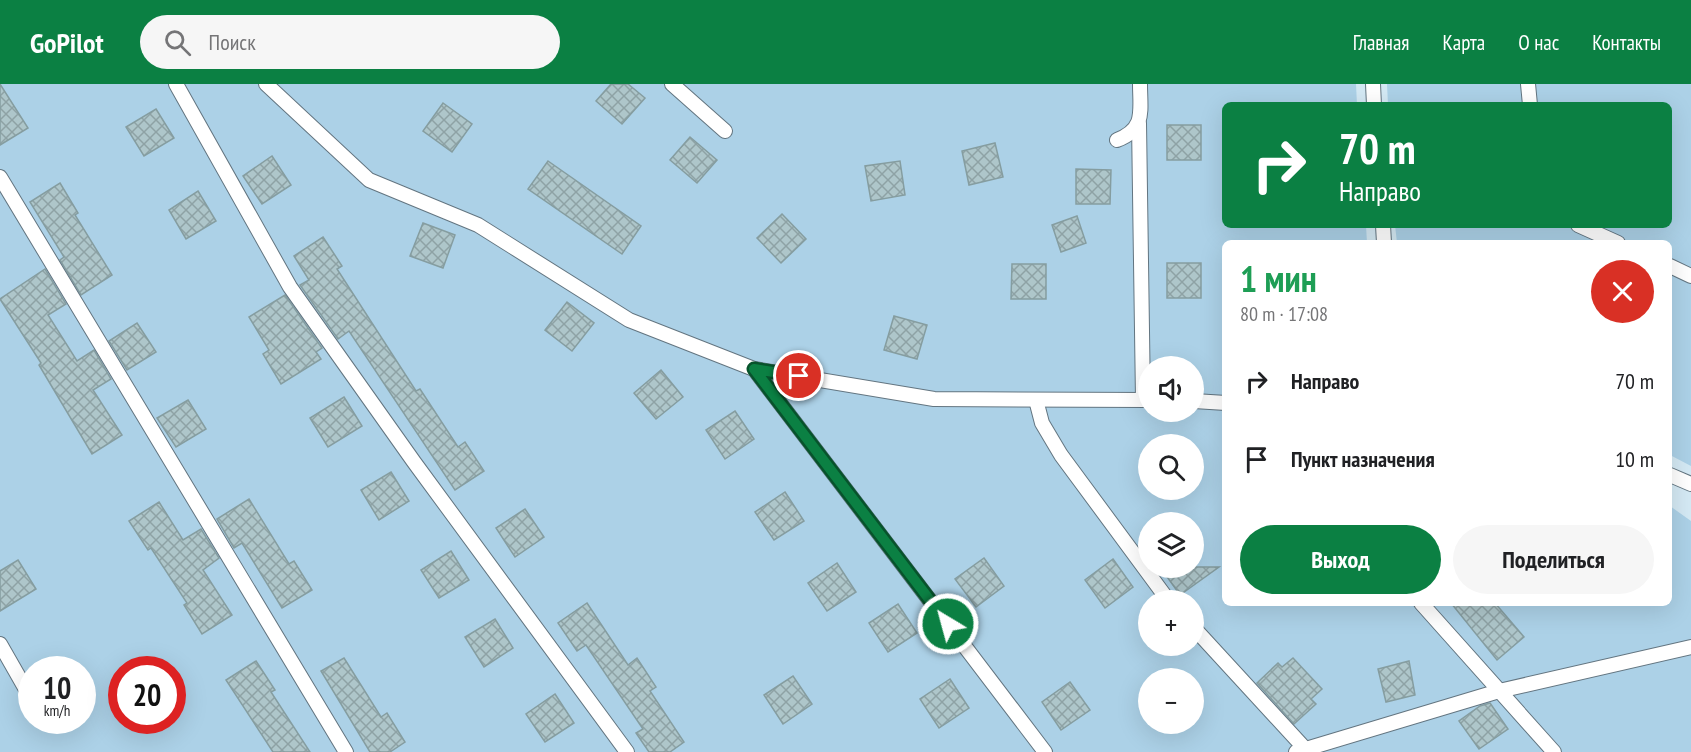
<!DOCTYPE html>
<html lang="ru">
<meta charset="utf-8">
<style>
body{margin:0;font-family:"PT Sans Narrow",sans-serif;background:#f6f6f6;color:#202124;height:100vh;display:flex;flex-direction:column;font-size:22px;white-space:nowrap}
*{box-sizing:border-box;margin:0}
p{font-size:20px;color:#757577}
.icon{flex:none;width:33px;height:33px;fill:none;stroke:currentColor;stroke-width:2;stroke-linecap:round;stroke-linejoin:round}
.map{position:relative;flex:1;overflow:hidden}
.details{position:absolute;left:1222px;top:156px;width:450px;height:366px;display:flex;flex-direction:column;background:#fff;border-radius:9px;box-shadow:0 6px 24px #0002}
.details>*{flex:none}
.guide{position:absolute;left:1222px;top:18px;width:450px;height:126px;border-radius:9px;box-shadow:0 6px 24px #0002;background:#0b8043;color:#fff;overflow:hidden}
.controls{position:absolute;left:1138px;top:272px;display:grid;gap:12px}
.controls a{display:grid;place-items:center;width:66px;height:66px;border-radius:50%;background:#fff;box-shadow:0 6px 24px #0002;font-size:30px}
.speed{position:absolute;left:18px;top:572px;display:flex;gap:12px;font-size:30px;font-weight:700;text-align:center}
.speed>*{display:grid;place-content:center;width:78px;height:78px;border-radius:50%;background:#fff;box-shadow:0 6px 24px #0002;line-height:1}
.speed small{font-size:15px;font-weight:400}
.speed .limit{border:9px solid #d22;background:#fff;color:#111}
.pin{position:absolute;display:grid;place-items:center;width:51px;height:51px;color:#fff;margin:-26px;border:3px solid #fff;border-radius:50%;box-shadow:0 2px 6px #0007}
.me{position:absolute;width:66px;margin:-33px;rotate:323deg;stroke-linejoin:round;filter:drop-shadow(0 0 4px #0008)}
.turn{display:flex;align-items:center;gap:21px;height:126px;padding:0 18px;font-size:27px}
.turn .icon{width:78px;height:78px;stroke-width:2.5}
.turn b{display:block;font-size:42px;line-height:51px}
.round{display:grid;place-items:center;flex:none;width:63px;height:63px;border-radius:32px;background:#f6f6f6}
.summary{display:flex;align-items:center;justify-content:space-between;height:102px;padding:0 18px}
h1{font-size:36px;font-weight:700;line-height:45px;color:#1e9e55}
.primary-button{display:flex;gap:12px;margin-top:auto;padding:12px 18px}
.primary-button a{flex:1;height:69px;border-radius:36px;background:#0b8043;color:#fff;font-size:24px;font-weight:700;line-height:69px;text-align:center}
.primary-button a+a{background:#f6f6f6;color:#202124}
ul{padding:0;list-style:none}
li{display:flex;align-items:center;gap:18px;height:78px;padding:0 18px}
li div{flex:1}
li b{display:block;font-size:22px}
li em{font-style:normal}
header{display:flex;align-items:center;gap:36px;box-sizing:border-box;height:84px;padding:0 30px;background:#0b8043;color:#fff}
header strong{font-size:28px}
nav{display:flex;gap:33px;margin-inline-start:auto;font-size:21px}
.search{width:420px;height:54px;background:#f6f6f6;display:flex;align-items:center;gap:15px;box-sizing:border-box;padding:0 21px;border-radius:33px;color:#757577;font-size:22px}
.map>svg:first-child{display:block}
</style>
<header>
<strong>GoPilot</strong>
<div class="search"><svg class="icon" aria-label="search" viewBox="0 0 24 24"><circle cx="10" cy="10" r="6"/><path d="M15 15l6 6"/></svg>Поиск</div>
<nav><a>Главная</a><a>Карта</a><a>О нас</a><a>Контакты</a></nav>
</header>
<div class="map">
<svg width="1691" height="668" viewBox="0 0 1691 668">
<defs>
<pattern id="building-cross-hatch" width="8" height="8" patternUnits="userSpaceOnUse" patternTransform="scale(1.5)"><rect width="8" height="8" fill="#aec6ca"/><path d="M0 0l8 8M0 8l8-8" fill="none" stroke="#8ea2a5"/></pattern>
</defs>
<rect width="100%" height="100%" fill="#d4e9f4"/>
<g fill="#acd1e7" fill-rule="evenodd">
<path d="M 0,0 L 1356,0 L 1357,21 L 1226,21 L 1226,141 L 1366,141 L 1367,159 L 1226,159 L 1226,519 L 1670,519 L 1670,422 L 1691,437 L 1691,668 L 0,668 ZM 1149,282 L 1194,282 L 1194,327 L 1149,327 ZM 1149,360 L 1194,360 L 1194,405 L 1149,405 ZM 1149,438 L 1194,438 L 1194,483 L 1149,483 ZM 1149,516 L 1194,516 L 1194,561 L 1149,561 ZM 32,585 L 82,585 L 82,636 L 32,636 ZM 122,585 L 172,585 L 172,636 L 122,636 ZM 1149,594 L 1194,594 L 1194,639 L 1149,639 Z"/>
<polygon points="1387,0 1691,0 1691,382 1670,371 1670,159 1397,159 1395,141 1670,141 1670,21 1388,21"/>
</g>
<g fill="url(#building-cross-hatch)" stroke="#859da0" stroke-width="1.5">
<polygon points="0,0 28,44 0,61"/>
<polygon points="611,0 628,0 645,14 622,40 596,17"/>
<polygon points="443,19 472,40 452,68 423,47"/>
<polygon points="156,25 174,54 144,72 126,43"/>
<rect x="1167" y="41" width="34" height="35"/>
<polygon points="690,53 717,76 697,99 670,76"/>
<polygon points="995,59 1003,93 969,101 962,67"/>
<polygon points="272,72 291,101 262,120 243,92"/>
<polygon points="548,77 641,142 622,170 528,105"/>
<polygon points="900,77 905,111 871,117 865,82"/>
<polygon points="1076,85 1111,86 1110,120 1076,120"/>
<polygon points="60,99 78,129 75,131 112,191 81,211 60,176 64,173 30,118"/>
<polygon points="198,107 216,137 186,155 169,126"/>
<polygon points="782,130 806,155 781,179 757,154"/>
<polygon points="1077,132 1086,159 1061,168 1052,141"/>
<polygon points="423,139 455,151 443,184 410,172"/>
<polygon points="323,153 342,182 337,185 416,307 420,305 458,363 465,358 484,387 455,406 349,247 338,255 300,201 309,196 294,172"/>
<rect x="1167" y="179" width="34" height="35"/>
<polygon points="1012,180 1046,180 1046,215 1011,215"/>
<polygon points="45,185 66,220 48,231 77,277 94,266 111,295 93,306 122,351 92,370 39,281 41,279 0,215"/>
<polygon points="285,211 322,264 316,268 321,275 281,300 263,270 269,266 249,233"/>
<polygon points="567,218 594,239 572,267 545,246"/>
<polygon points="894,232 927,241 917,275 884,266"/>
<polygon points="137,239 156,268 127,286 109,257"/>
<polygon points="661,286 683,313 656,335 634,309"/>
<polygon points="344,313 362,342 328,363 310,334"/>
<polygon points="188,316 206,345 176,363 157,334"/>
<polygon points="735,327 754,355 725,375 706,346"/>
<polygon points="391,388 409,417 379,436 361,406"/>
<polygon points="785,408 804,437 774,456 755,428"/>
<polygon points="249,415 289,480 294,477 312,506 282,524 242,459 234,464 217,435"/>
<polygon points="159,418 183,456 201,445 219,474 203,486 232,531 202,550 184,521 187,519 151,464 148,466 129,437"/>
<polygon points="525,425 544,453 515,473 496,444"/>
<polygon points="451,467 469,496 439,514 421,486"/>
<polygon points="984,474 1004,502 976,523 955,495"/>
<polygon points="1113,475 1133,503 1105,524 1085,496"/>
<polygon points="18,476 36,505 0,527 0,487"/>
<polygon points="837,479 856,508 827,527 808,499"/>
<polygon points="1160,483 1219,483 1180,511"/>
<polygon points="587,519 628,581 637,574 656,603 650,607 684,658 670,668 649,668 636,649 643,645 586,561 577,567 558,539"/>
<polygon points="1451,519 1495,519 1524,553 1497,576"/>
<polygon points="898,520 917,549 888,568 869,539"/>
<polygon points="495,535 513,564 484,583 465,553"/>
<polygon points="344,574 381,633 387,629 405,658 390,668 370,668 321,587"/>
<polygon points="1293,574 1322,605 1311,615 1316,620 1294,640 1257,599 1278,579 1282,583"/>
<polygon points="256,577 275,606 271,608 310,668 273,668 226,596"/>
<polygon points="1409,577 1415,611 1386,618 1378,585"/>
<polygon points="793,592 812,620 783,640 764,611"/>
<polygon points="950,595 969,624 939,644 920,615"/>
<polygon points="1070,598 1090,626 1061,646 1042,618"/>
<polygon points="555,610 574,639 545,658 526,630"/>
<polygon points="1490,619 1508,645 1479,665 1459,637 1480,622"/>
</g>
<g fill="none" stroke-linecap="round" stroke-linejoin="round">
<defs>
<g id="service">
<polyline points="176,0 290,203 414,378 627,668"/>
<polyline points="266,0 369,96 478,141 629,236 754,285 934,315 1149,316"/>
<polyline points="672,0 725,47"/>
<polyline points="1373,0 1374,21"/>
<polyline points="1528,0 1530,21"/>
<polyline points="1139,39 1143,316"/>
<path d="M 1117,56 C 1146,45 1140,27 1140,0"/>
<polyline points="0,93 346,668"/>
<polyline points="1383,141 1384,159"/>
<polyline points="1578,141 1618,159"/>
<polyline points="1670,182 1691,192"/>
<polyline points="754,285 1045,668"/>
<polyline points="1036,316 1042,339 1061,371 1168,516"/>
<polyline points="1194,317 1226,319"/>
<polyline points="1670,391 1691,400"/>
<polyline points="1421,519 1554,668"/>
<polyline points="1194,544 1308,668"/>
<polyline points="0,560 32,616"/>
<polyline points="1296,668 1499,607 1691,563"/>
</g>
</defs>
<use href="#service" stroke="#637580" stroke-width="16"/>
<use href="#service" stroke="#fff" stroke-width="14"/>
</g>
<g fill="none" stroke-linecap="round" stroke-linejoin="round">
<defs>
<polyline id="route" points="799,292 754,285 948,540"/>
</defs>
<use href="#route" stroke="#07532c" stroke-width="15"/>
<use href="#route" stroke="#0b8043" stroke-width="10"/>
</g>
</svg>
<div class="controls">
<a><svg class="icon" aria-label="sound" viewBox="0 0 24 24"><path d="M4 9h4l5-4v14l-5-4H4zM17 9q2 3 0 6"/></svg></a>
<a><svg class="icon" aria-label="search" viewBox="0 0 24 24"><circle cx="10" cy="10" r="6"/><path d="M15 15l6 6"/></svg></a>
<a><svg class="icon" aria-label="layers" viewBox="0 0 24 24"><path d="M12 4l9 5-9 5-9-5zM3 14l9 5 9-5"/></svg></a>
<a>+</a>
<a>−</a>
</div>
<div class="speed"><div>10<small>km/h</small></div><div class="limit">20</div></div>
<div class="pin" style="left:799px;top:292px;background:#d93025"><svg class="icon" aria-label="arrive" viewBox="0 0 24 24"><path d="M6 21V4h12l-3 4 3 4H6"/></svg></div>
<svg class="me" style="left:948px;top:540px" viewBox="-20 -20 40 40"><circle r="17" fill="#0b8043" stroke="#fff" stroke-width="3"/><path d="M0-11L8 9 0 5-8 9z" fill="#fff"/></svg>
<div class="guide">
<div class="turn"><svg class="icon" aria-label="right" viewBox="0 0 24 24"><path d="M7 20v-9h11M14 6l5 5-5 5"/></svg><div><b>70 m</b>Направо</div></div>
</div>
<section class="details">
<div class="summary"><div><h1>1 мин</h1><p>80 m · 17:08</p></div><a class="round" style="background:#d93025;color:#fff"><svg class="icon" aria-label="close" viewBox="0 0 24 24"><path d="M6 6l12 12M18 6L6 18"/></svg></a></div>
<ul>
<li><svg class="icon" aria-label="right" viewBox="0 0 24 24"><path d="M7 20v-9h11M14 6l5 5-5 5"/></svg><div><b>Направо</b></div><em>70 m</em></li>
<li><svg class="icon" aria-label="arrive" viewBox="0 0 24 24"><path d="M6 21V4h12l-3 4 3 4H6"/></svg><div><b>Пункт назначения</b></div><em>10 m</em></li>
</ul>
<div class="primary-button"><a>Выход</a><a>Поделиться</a></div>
</section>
</div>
